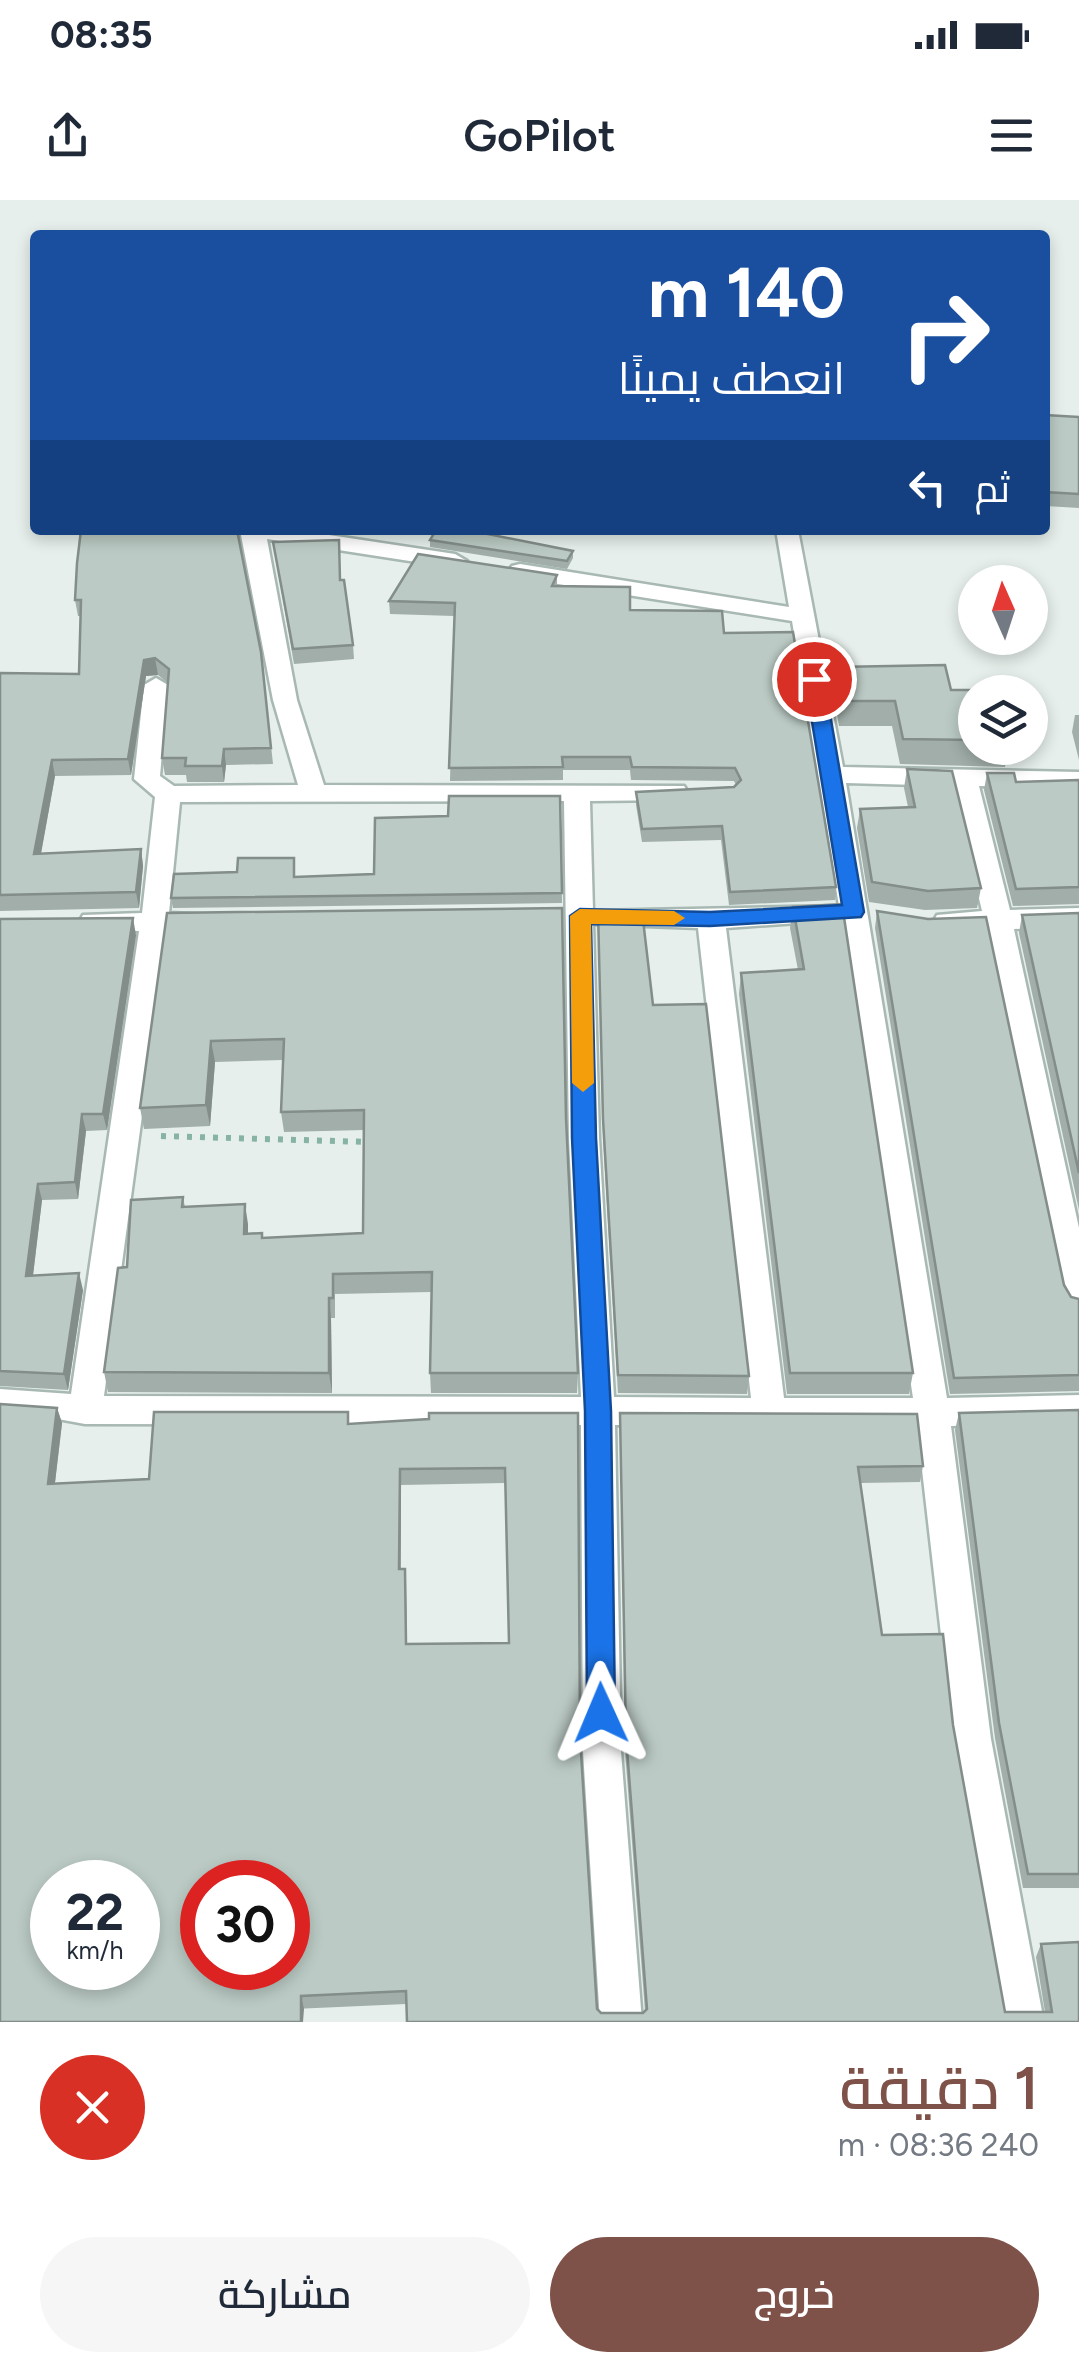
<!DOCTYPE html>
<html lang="ar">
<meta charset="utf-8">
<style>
body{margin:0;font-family:Figtree,Cairo,sans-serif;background:#f6f6f7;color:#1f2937;direction:rtl;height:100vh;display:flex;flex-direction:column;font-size:38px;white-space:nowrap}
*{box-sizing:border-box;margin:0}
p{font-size:32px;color:#747a83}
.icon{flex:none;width:55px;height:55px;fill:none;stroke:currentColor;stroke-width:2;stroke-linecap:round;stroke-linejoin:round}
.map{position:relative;height:1822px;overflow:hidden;direction:ltr}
.drawer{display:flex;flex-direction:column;background:#fff;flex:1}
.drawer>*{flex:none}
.banner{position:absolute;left:30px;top:30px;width:1020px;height:305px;border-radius:10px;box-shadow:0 5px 15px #0003;direction:rtl;background:#1a4fa0;color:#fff;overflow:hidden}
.needle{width:65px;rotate:357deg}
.fabs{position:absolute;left:958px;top:365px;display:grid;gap:20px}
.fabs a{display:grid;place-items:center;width:90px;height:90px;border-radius:50%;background:#fff;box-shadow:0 5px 15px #0003;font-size:50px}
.speed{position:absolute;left:30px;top:1660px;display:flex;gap:20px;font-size:50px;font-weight:700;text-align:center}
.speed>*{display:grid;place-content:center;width:130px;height:130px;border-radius:50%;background:#fff;box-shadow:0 5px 15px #0003;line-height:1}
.speed small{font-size:25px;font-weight:400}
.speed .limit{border:15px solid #d22;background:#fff;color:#111}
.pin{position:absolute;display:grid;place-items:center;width:85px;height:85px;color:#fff;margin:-42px;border:5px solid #fff;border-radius:50%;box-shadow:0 2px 10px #0007}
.me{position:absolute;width:110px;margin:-55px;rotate:359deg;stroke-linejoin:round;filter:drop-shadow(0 0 8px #0008)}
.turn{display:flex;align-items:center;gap:35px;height:210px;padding:0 40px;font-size:45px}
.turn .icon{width:130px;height:130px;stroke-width:2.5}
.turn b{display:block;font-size:70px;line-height:85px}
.then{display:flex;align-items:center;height:95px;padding:0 40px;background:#0003;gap:20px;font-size:38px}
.round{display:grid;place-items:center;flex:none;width:105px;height:105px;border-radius:52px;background:#f6f6f7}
.headline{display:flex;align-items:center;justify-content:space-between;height:170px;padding:0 40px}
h1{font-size:60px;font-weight:600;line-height:75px;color:#7f5249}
.primary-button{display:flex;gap:20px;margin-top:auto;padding:20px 40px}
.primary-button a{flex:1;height:115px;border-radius:60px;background:#7f5249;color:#fff;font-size:40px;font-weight:600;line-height:115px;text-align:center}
.primary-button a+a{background:#f6f6f7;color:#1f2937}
.status{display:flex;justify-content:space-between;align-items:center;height:70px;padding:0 50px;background:#fff;direction:ltr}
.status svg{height:28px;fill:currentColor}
header{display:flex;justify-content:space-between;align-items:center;height:130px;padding:0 40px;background:#fff;font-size:45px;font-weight:600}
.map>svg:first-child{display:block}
</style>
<div class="status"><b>08:35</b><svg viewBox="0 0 49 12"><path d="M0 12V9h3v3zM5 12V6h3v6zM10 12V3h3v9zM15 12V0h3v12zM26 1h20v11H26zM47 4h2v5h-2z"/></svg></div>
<header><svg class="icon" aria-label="menu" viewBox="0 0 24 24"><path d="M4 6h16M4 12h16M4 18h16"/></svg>GoPilot<svg class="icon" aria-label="share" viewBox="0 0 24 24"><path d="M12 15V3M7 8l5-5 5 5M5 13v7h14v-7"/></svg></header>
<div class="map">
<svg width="1079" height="1822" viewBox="0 0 1079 1822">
<rect width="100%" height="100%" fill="#e6efeb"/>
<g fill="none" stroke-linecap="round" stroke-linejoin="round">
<defs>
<path id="street" d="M 240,330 L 296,330 L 455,354 L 467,361 L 455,368 L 267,339 L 297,500 L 324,585 L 684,586 L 688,592 L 684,598 L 675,600 L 590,601 L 593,711 L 839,706 L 792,421 L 520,378 L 512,376 L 508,371 L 512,366 L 520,364 L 789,407 L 776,330 L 798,330 L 843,567 L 1079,572 L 1079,588 L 979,586 L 1010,710 L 1079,708 L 1079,726 L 1014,729 L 1079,1028 L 1079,1114 L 1068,1110 L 1063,1101 L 986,730 L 937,729 L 933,722 L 937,715 L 982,711 L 952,586 L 846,583 L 947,1198 L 1079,1195 L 1079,1223 L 951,1226 L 991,1539 L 1044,1822 L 1002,1822 L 953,1539 L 917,1226 L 615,1225 L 621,1551 L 642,1822 L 600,1822 L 583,1551 L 581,1225 L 85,1224 L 47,1217 L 0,1217 L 0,1189 L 71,1194 L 139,731 L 83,729 L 79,722 L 83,715 L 142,713 L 155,597 L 134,579 L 144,485 L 156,478 L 168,485 L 160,576 L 174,586 L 298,585 L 273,500 ZM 564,601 L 569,938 L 581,1197 L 104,1196 L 167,731 L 217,729 L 221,722 L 217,715 L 169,713 L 180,602 ZM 841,720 L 913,1198 L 784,1198 L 726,728 ZM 593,724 L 698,728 L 751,1198 L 614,1197 L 599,938 Z"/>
</defs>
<use href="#street" stroke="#a8b8b2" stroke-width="5"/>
<polyline stroke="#86b3a5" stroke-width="6" stroke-dasharray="5 8" stroke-linecap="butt" points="161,936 369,942"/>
<use href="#street" fill="#fff" fill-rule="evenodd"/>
</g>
<g fill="#a1aea9" fill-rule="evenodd">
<polygon points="1045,215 1079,217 1079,308 1045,306"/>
<polygon points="430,340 573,351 573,358 567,369 430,347"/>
<polygon points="273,342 340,380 353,445 354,459 294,464"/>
<polygon points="77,363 261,452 273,564 226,565 224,582 187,582 186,575 165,575 162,558 168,483 158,475 146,476 131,575 55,576 41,653 141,649 143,666 139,708 0,711 0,473 79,474 81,416 78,416 75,400"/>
<polygon points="557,375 557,386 630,410 724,433 836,687 835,700 729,705 721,640 642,642 636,605 636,592 734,587 736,585 734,581 631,580 630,570 563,570 563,580 450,581 454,416 390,414 389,401"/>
<polygon points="836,467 951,490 975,492 975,548 1009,548 1005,567 900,564 892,526 839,526 833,492"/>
<polygon points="1075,515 1079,515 1079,560 1072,532"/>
<polygon points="907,569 981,688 977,708 925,710 869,702 857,628 860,609 908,607 904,588"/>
<polygon points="987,573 1016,582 1079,580 1079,704 1013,706 984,590"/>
<polygon points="560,596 562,703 173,708 171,698 237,672 294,658 295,677 374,674 448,616"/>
<polygon points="793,707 913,1173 909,1194 787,1194 739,794 741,773 798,770 790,728"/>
<polygon points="598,711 653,805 749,1176 747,1194 618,1193 603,938"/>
<polygon points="877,711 1064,1085 1071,1097 1079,1099 1079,1191 950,1194 875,728"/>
<polygon points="167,713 566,918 578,1173 577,1193 431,1193 430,1173 431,1092 335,1094 335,1118 331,1118 332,1193 108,1192 104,1172 127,1067 183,997 185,1007 248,1024 248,1034 263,1038 363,1033 364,930 284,932 281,912 283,860 215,862 210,926 144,929 140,908"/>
<polygon points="1079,713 1079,1010 1019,733 1022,715"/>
<polygon points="0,719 136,735 107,930 86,931 78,999 42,1000 33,1075 83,1090 68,1190 0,1186"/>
<path d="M 57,1208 L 62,1223 L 55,1283 L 149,1279 L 349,1224 L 578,1213 L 580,1537 L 597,1809 L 601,1813 L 643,1813 L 645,1811 L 625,1551 L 620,1213 L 923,1266 L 920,1282 L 860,1283 L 882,1435 L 953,1525 L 1005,1812 L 1045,1812 L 1036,1757 L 1041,1744 L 1079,1822 L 407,1822 L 406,1804 L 0,1822 ZM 505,1283 L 509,1443 L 407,1444 L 406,1384 L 401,1369 L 401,1285 Z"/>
<polygon points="1079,1210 1079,1688 1023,1688 995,1538 955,1230 959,1213"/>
</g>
<g fill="#838d89">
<polygon points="155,458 158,475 146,476 131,575 128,559 144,460"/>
<polygon points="224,549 226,565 224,582 222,566"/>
<polygon points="52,560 55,576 38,670 34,654"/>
<polygon points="141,649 143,666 139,708 136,692"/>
<polygon points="133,718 136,735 107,930 103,914"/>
<polygon points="211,841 215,862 210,926 206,905"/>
<polygon points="82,914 86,931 78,999 75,982"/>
<polygon points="38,984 42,1000 31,1092 26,1076"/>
<polygon points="245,1004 248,1024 248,1055 244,1034"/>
<polygon points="79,1073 83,1090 68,1190 64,1174"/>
<polygon points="329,1098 331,1118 332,1193 329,1173"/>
<polygon points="57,1208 62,1223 53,1299 48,1284"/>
<polygon points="400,1269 401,1285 400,1385 399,1369"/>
<polygon points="301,1796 304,1809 303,1822 301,1822"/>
</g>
<g fill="#bbcac4" stroke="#838d89" stroke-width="2.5" fill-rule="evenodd">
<polygon points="1045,215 1079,217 1079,294 1045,292"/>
<polygon points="81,330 237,330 261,452 271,548 224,549 222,566 185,566 186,558 162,558 169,469 155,458 144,460 128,559 52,560 34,654 141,649 136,692 0,695 0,473 79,474 81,400 75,400 77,363"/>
<polygon points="436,330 468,330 573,351 567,361 430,340"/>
<polygon points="339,340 340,380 344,380 353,445 293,449 273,342"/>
<polygon points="418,354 557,375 552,386 630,387 630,410 722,411 724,433 793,432 836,687 730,692 722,626 642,629 636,592 734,587 741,580 735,568 632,567 630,557 562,557 563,567 449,568 455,403 389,401"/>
<polygon points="945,465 951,490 997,490 998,492 975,492 975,540 903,539 895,501 842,501 836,467"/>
<polygon points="907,569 952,571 981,688 928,691 872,682 860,609 915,607"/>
<polygon points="987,573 1014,573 1016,582 1079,580 1079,687 1016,689"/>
<polygon points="449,596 560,596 562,693 171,698 174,674 237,672 238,658 294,658 294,677 374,674 375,618 448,616"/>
<polygon points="842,704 913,1173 790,1173 741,773 804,769 793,707"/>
<polygon points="562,708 566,918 578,1173 430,1173 432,1072 333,1074 333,1098 329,1098 329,1173 104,1172 118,1068 127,1067 131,1000 183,997 182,1007 245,1004 244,1034 262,1033 262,1038 363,1033 364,910 281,912 284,839 211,841 206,905 140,908 167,713"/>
<polygon points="598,711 642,711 653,805 706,804 749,1176 618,1175 603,919"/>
<polygon points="877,711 928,719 986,717 1064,1085 1071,1097 1079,1099 1079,1175 954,1178"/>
<polygon points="1079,713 1079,973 1022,715"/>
<polygon points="133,718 103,914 82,914 75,982 38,984 26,1076 79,1073 64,1174 0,1171 0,719"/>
<path d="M 0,1204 L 57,1208 L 48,1284 L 149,1279 L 154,1212 L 348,1212 L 348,1224 L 429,1219 L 429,1213 L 578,1213 L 580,1537 L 597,1809 L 601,1813 L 643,1813 L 647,1809 L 626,1536 L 620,1213 L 917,1214 L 923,1266 L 858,1267 L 882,1435 L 943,1434 L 953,1525 L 1005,1812 L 1052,1812 L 1041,1744 L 1079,1742 L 1079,1822 L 407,1822 L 406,1791 L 301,1796 L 301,1822 L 0,1822 ZM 505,1268 L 509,1443 L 406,1444 L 405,1369 L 399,1369 L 400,1269 ZM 52,1682 L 138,1682 L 138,1768 L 52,1768 ZM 202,1682 L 288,1682 L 288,1768 L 202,1768 Z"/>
<polygon points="1079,1210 1079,1674 1028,1674 999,1523 959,1213"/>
</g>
<polygon fill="#1a73e8" stroke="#114b97" stroke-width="2.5" points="814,474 824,479 864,712 861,717 710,726 591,724 596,938 611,1211 615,1513 611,1522 601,1526 591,1522 587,1513 585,1211 572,938 570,716 580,709 710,712 842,705 805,479"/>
<polygon fill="#f59e0b" points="580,709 674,711 685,718 674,725 591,724 594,883 583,892 572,883 570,716"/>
</svg>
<div class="fabs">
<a><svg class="needle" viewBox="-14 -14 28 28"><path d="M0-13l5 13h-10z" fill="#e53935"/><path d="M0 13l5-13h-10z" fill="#747a83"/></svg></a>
<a><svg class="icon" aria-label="layers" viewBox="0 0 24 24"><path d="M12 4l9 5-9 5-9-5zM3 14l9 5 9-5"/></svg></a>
</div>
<div class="speed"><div>22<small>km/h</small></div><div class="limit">30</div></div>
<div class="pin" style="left:814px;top:479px;background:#d93025"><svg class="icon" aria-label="arrive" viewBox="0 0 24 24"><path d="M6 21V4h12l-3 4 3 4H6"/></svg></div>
<svg class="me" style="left:601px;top:1513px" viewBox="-20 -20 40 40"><path d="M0-17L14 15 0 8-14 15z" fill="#1a73e8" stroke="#fff" stroke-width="4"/></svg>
<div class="banner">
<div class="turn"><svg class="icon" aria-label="right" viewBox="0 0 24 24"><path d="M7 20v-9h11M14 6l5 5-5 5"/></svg><div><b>140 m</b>انعطف يمينًا</div></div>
<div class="then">ثم<svg class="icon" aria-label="left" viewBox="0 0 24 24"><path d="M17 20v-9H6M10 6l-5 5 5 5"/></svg></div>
</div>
</div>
<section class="drawer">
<div class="headline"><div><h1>1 دقيقة</h1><p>240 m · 08:36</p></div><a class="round" style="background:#d93025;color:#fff"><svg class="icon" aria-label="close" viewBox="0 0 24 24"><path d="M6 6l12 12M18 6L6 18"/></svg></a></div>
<div class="primary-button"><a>خروج</a><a>مشاركة</a></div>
</section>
